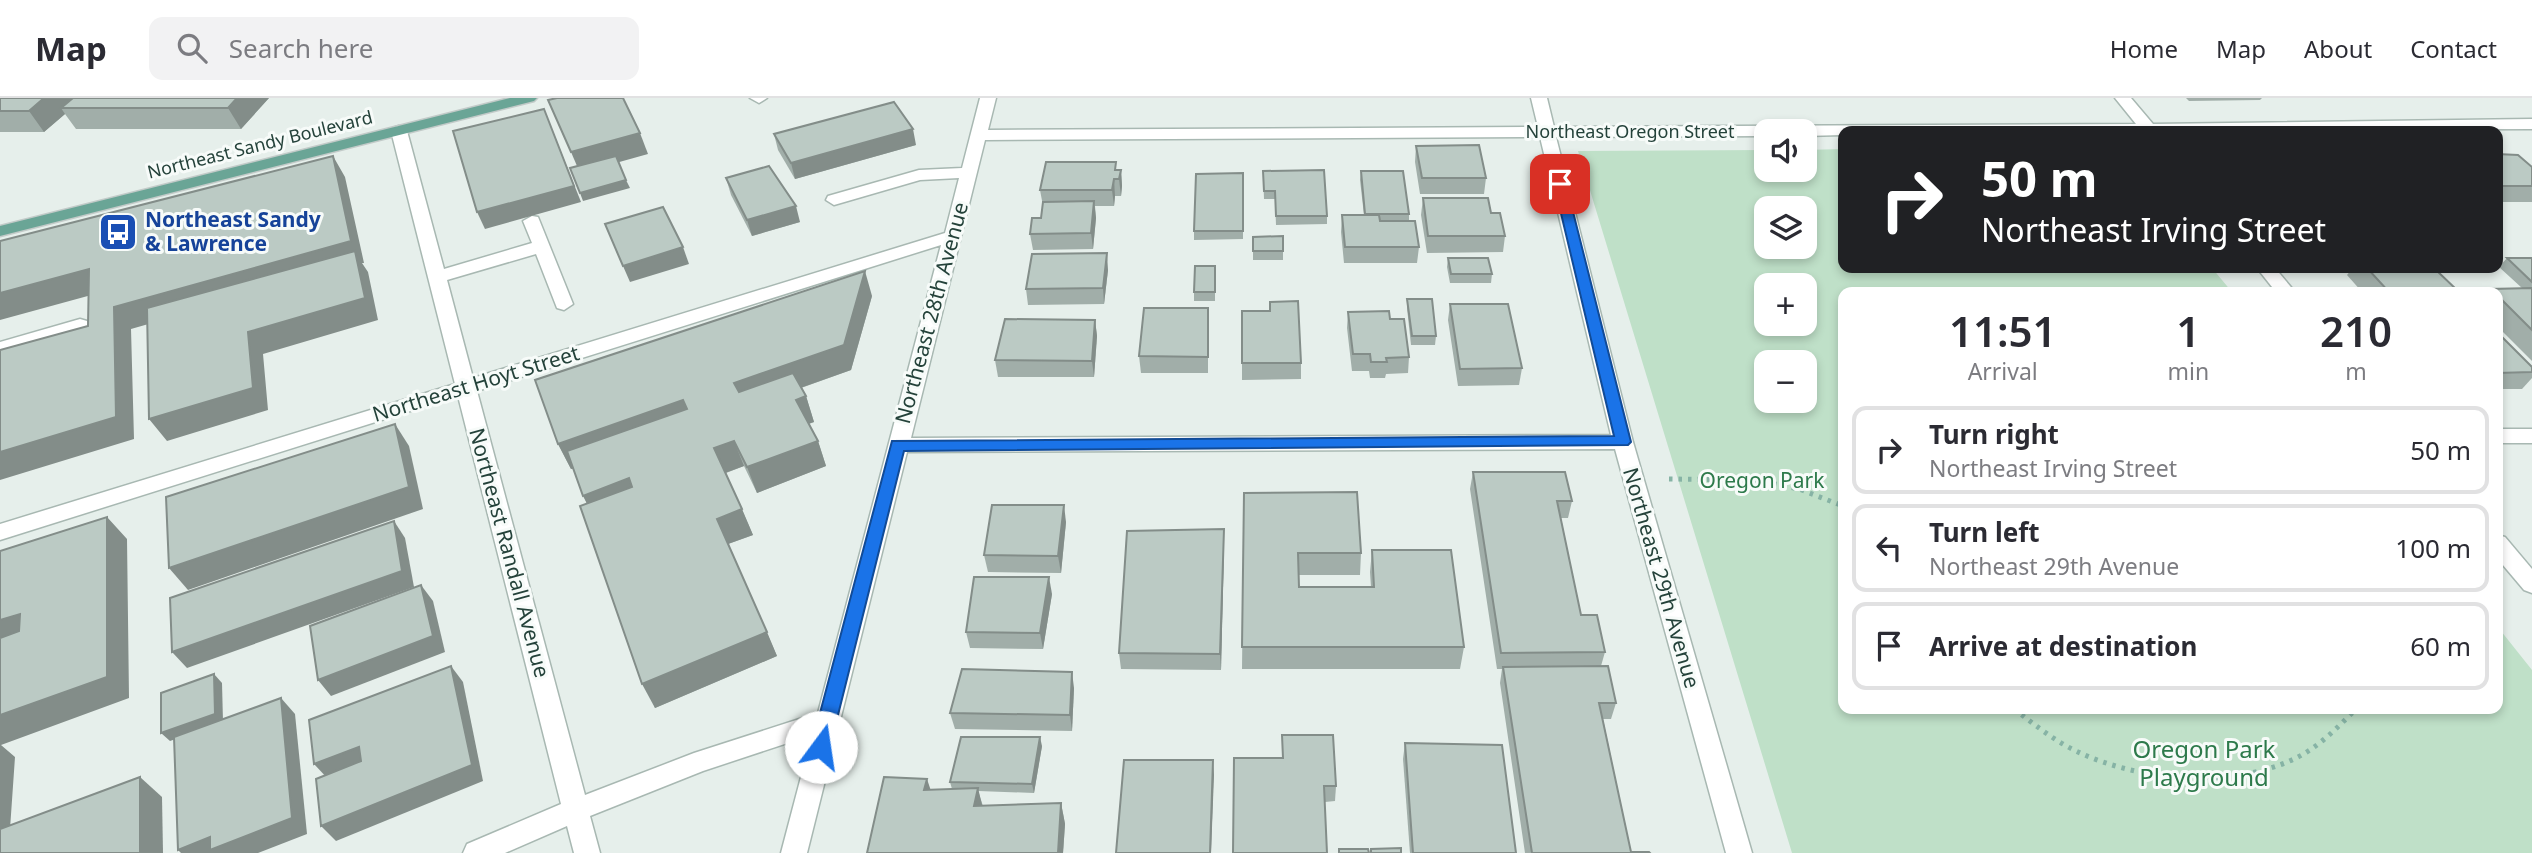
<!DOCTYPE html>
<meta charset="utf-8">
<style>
body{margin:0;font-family:"Noto Sans",sans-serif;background:#f2f2f3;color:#2b2b33;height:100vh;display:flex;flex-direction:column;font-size:26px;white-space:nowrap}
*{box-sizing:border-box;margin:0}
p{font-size:23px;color:#7c7c81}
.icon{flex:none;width:38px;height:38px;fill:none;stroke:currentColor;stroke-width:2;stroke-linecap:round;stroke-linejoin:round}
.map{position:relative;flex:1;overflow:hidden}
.drawer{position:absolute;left:1838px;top:189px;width:665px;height:427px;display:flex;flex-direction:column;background:#fff;border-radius:14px;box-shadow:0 4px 10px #0003}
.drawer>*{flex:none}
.hud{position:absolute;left:1838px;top:28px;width:665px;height:147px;border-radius:14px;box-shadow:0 4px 10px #0003;background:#202124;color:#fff;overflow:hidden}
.buttons{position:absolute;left:1754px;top:21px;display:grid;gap:14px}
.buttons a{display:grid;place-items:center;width:63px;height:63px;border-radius:14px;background:#fff;box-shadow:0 4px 10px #0003;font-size:35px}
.pin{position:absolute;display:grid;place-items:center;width:60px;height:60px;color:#fff;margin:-30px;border-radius:14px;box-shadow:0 4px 10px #0006}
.me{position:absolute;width:77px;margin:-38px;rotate:14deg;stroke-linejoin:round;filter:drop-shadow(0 0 5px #0008)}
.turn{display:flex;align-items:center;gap:24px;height:147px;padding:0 28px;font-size:32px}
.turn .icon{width:91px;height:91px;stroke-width:2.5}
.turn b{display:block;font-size:49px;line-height:60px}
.eta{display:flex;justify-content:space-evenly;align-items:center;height:119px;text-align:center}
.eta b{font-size:42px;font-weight:600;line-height:49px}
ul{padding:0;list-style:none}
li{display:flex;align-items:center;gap:21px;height:88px;margin:0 14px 10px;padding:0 14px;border:4px solid #e1e1e2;border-radius:14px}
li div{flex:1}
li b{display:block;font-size:26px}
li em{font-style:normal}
header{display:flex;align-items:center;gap:42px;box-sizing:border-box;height:98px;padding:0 35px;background:#fff;border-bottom:2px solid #e1e1e2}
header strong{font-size:33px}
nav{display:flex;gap:38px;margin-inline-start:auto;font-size:24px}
.search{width:490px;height:63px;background:#f2f2f3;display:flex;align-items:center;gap:18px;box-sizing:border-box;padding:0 24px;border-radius:14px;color:#7c7c81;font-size:26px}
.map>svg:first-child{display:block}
</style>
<header>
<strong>Map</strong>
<div class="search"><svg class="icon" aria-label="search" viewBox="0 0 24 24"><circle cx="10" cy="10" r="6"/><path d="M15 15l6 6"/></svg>Search here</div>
<nav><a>Home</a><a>Map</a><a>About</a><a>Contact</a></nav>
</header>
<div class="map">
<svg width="2532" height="755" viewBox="0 0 2532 755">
<rect width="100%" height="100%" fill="#e6efeb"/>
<path fill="#bfe0c8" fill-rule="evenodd" d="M 1843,51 L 1843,170 L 2212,170 L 2232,194 L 1843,194 L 1843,611 L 2497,611 L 2497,528 L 2532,572 L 2532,755 L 1792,755 L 1578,53 L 1766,52 L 1766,72 L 1804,72 L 1804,52 ZM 1766,110 L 1804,110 L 1804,149 L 1766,149 ZM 1766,187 L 1804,187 L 1804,226 L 1766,226 ZM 1766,264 L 1804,264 L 1804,303 L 1766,303 Z"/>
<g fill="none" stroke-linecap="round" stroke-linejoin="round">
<defs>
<g id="minor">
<polygon points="750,0 767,0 759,5"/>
<path d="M 980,0 L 996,0 L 988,32 L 1538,29 L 1531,0 L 1547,0 L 1554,29 L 2136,26 L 2115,0 L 2131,0 L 2153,26 L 2532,21 L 2532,31 L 1843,33 L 1843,37 L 1804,38 L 1804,33 L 1766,33 L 1766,38 L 1556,39 L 1633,344 L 1752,755 L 1726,755 L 1615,351 L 907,354 L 807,755 L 781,755 L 812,637 L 703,673 L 590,718 L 600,755 L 574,755 L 567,728 L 505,755 L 463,755 L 467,746 L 561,706 L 458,298 L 0,442 L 0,426 L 455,286 L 391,33 L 393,30 L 399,28 L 407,33 L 444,171 L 532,145 L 523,123 L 532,118 L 538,119 L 573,206 L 564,212 L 557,210 L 536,156 L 447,182 L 473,280 L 945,135 L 959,80 L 920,82 L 834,107 L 826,102 L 828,98 L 919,72 L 962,70 ZM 1540,39 L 1611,337 L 911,340 L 985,42 ZM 941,147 L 818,615 L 694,655 L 585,697 L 477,293 Z"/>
<polygon points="2257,170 2275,170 2295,194 2276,194"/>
<polygon points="80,221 87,223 89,227 87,231 0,256 0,244"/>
<rect x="2497" y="331" width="35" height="14"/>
<polygon points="2497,437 2505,439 2532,471 2532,495 2524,492 2497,460"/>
</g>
<polygon id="major" points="510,0 537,0 534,3 0,138 0,128"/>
</defs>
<use href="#minor" stroke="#a8b8b2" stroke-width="3"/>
<use href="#major" stroke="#c2cac8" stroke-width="3"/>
<g stroke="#86b3a5" stroke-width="5" stroke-dasharray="3.5 6" stroke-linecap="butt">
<polyline points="1669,381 1756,382 1799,391 1843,408"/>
<path d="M 2014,611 C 2034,626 2053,642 2076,653 C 2138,683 2230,691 2294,661 C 2318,650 2338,629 2356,611"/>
</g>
<use href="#minor" fill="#fff" fill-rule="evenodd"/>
<use href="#major" fill="#6aa596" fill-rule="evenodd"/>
</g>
<g fill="#a1aea9">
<polygon points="0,0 269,0 241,31 76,31 65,16 44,34 0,34"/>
<polygon points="2186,0 2262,0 2260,2 2189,3"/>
<polygon points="774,36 916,47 795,81 778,52"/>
<polygon points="1416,48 1486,80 1484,96 1420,96 1415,64"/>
<polygon points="2497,56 2532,69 2532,104 2497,104"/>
<polygon points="1121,72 1122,88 1121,98 1115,98 1114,108 1095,108 1096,120 1093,151 1033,152 1030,136 1041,120 1043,108 1040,92"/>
<polygon points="1263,73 1327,118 1327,126 1276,127 1275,101 1264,101"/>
<polygon points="1361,73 1409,116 1409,123 1419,149 1417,165 1344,165 1341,134 1342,117 1364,117 1360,82"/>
<polygon points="1243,75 1243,141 1194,142 1194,133"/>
<polygon points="726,80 800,124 752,138 731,97"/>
<polygon points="1423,100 1491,115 1505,138 1503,154 1427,155 1421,117"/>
<polygon points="1283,138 1283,162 1253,162 1253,139"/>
<polygon points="1448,160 1492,176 1491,185 1450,185 1447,169"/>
<polygon points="2507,160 2532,160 2532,263 2497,228 2497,194 2488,194 2491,191 2522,190 2499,169"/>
<polygon points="1215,168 1215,203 1194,203 1194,194"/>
<polygon points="2353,170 2434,170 2459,194 2362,194 2347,177"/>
<polygon points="1108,172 1104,206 1028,207 1026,191"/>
<polygon points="872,198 851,272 801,290 806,298 814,324 809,326 818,343 826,368 757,395 744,368 726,375 753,437 728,446 777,558 655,610 587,406 573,371 571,371 558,346"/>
<polygon points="1407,201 1436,238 1435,247 1411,247 1407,210"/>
<polygon points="1450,206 1522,270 1519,287 1458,288 1448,222"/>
<polygon points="1208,210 1208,275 1141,275 1139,258"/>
<polygon points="1242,213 1270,213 1301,265 1301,281 1242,282"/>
<polygon points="1348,214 1390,221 1409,259 1408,275 1386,276 1385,280 1370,280 1369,273 1352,273 1347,230"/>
<polygon points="1095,222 1097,238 1094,279 998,279 995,262"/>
<polygon points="2497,234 2532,269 2532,280 2522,291 2497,291"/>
<polygon points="1473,374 1572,403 1568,420 1561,420 1581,517 1605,554 1601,568 1616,605 1611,621 1603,621 1631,754 1650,755 1525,755 1500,585 1502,571 1497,571 1470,391"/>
<polygon points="1244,395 1361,455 1360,477 1299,477 1299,489 1371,489 1370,474 1372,452 1464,549 1460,571 1242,571"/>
<polygon points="1066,424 1061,475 988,474 984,457"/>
<polygon points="1224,448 1221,572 1121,571 1119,555"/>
<polygon points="1052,496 1043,551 970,550 966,534"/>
<polygon points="1074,590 1072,633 955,631 950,615"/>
<polygon points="1282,637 1336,688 1335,703 1325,704 1282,660"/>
<polygon points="1405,645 1516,755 1410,755 1403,661"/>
<polygon points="1042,648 1034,695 978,693 983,708 1061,705 1065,726 1063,755 867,755 930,692 952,691 950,684"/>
</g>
<g fill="#838d89">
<polygon points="44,0 82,0 61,10 65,16 44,34 29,13"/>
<polygon points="237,0 269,0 241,31 228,10"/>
<polygon points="544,11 581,104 485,131 477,114"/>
<polygon points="913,31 916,47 795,81 791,65"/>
<polygon points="640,35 648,56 580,75 571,54"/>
<polygon points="333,58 345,79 364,165 362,165 368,174 378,222 263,256 268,312 167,343 149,321 248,234 358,166 131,231 134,341 0,382 0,354 114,209"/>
<polygon points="1121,72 1122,88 1121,98 1119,81"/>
<polygon points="1114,81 1115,98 1114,108 1112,92"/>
<polygon points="626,82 630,90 583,103 580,95"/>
<polygon points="1094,103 1096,120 1093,151 1091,135"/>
<polygon points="796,108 800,124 752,138 747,122"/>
<polygon points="683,149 689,166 630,184 623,168"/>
<polygon points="1107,155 1108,172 1104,206 1103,190"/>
<polygon points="89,171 106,193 0,222 0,195"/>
<polygon points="865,173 872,198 851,272 744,310 734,285"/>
<polygon points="1095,222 1097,238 1094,279 1092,263"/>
<polygon points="806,298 814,324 804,327 796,302"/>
<polygon points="683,302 694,328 571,371 558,346"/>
<polygon points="395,326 409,348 423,411 188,492 169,470"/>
<polygon points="734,343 744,368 725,375 714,350"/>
<polygon points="818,343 826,368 757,395 747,369"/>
<polygon points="629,380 641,406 596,423 583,398"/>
<polygon points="1064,407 1066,424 1061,475 1058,458"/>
<polygon points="742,411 753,437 728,446 717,421"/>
<polygon points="107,419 127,441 129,600 1,647 15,659 10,731 0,735 0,617"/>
<polygon points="394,423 405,440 414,489 187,570 172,554"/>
<polygon points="1224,431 1224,448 1221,572 1220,556"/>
<polygon points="1049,479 1052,496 1043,551 1040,535"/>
<polygon points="421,487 433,503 445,554 331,598 318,582"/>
<polygon points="20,516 43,537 0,552 0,522"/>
<polygon points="767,534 777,558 655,610 642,586"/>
<polygon points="451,568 463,584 483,683 336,743 321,728"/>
<polygon points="1072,574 1074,590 1072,633 1070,617"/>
<polygon points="214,576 222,585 223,624 170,643 161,635"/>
<polygon points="281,600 295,616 307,736 258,755 181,755 178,752"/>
<polygon points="1040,639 1042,648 1034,695 1032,686"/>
<polygon points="359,649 372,664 329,682 314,666"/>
<polygon points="1213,662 1214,677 1211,755 1210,755"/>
<polygon points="140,679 162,699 163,755 140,755"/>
<polygon points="927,681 934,702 924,692"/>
<polygon points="978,690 983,711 974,708"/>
<polygon points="1061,705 1065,726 1063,755 1058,755"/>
</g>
<g fill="#bbcac4" stroke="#838d89" stroke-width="2">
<polygon points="0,0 44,0 29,13 0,13"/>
<polygon points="73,0 237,0 228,10 61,10"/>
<polygon points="557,0 623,0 640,35 571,54 548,2"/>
<polygon points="894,4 913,31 791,65 774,36"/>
<polygon points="544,11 574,88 477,114 453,33"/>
<polygon points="1479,47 1486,80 1422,80 1416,48"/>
<polygon points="2497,56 2518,57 2532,69 2532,88 2497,88"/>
<polygon points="333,58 351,143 114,209 116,319 0,354 0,252 88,228 89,171 0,195 0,143"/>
<polygon points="616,58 626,82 580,95 570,70"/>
<polygon points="1046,64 1116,64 1115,72 1121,72 1119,81 1114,81 1112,92 1040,92"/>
<polygon points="769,68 796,108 747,122 726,80"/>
<polygon points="1324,72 1327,118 1276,118 1275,93 1264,93 1263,73"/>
<polygon points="1361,73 1403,73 1409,116 1365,116"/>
<polygon points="1243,75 1243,133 1194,133 1196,76"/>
<polygon points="1423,100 1488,100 1491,115 1500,115 1505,138 1428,138"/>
<polygon points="1094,103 1091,135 1030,136 1032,120 1041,120 1043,104"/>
<polygon points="663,109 683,149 623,168 605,126"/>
<polygon points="1342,117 1379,117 1380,123 1415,123 1419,149 1345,149"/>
<polygon points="1283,138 1283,153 1253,153 1253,139"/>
<polygon points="355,153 365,200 248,234 253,290 149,321 147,210"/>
<polygon points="1107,155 1103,190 1026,191 1032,156"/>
<polygon points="1448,160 1488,160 1492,176 1451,176"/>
<polygon points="2507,160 2532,160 2532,184"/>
<polygon points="1195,168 1215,168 1215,194 1194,194"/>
<polygon points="2367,170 2434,170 2459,194 2389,194"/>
<polygon points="865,173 844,247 734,285 739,294 793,275 806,298 796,302 818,343 747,369 734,343 714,350 742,411 717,421 767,534 642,586 580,408 632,389 629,380 583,398 567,353 687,311 683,302 558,346 535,282"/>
<polygon points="2532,190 2532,232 2497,197 2497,194 2494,194 2491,191"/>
<polygon points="1407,201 1432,201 1436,238 1412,238"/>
<polygon points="1298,203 1301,265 1242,265 1242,213 1270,213 1270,204"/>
<polygon points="1450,206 1508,206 1522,270 1460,271"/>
<polygon points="1144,210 1208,210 1208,259 1139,258"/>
<polygon points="1389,213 1390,221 1404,221 1409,259 1386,260 1387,264 1371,264 1370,256 1353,256 1348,214"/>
<polygon points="1005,221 1095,222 1092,263 995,262"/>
<polygon points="2497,234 2532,269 2532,274 2497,275"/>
<polygon points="395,326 409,389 169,470 166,399"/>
<polygon points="1473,374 1565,374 1572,403 1557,403 1581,517 1597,517 1605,554 1501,555"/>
<polygon points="1357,394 1361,455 1298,455 1299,489 1374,489 1372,452 1451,452 1464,549 1242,549 1244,395"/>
<polygon points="992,407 1064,407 1058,458 984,457"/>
<polygon points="107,419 107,579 0,617 0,540 19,533 20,516 0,522 0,453"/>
<polygon points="394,423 402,473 172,554 170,500"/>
<polygon points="1224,431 1220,556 1119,555 1127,433"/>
<polygon points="974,479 1049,479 1040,535 966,534"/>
<polygon points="421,487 433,538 318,582 310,528"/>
<polygon points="451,568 472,667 321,728 316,681 361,663 359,649 314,666 309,622"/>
<polygon points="1608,568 1616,605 1599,605 1631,754 1649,754 1650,755 1532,755 1503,569"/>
<polygon points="962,571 1072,574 1070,617 950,615"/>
<polygon points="214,576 215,616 161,635 161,595"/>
<polygon points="281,600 292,720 210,752 210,739 178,752 174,639"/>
<polygon points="1282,637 1333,637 1336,688 1324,688 1327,755 1233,755 1234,660 1283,660"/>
<polygon points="961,639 1040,639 1032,686 950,684"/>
<polygon points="1405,645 1502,647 1516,755 1413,755"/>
<polygon points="1124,662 1213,662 1210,755 1116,755"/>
<polygon points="140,679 140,755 0,755 0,731"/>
<polygon points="884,679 927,681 924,692 978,690 974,708 1061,705 1058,755 867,755"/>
<polygon points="1401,750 1401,755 1371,755 1371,751"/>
<polygon points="1339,751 1368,751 1369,755 1339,755"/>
</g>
<polygon fill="#1a73e8" stroke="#114b97" stroke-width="2" points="1560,82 1566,86 1631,344 1628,347 904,353 830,649 828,654 821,657 814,654 811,649 892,343 1614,338 1554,86"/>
<defs>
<symbol id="bus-square" viewBox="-11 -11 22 22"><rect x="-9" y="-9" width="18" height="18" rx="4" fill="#1a4fb4" stroke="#f7fbf9"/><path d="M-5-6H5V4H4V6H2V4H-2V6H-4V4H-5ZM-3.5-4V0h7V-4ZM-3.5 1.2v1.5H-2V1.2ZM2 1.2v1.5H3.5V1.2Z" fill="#fff"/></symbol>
</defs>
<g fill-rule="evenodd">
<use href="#bus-square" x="96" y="112" width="44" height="44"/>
</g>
<g text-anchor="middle" stroke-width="6" stroke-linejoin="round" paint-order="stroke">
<g font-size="18" fill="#24423a" stroke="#f7fbf9">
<text x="1630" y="40">Northeast Oregon Street</text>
<text transform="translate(260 47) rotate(-14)" y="6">Northeast Sandy Boulevard</text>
</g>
<g font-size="21" font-weight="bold" fill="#164399" stroke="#f7fbf9" text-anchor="start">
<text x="145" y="129">Northeast Sandy<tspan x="145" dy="24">&amp; Lawrence</tspan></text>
</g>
<g font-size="21" fill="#24423a" stroke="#f7fbf9">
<text transform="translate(932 215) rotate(-75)" y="7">Northeast 28th Avenue</text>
<text transform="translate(476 286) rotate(-17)" y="7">Northeast Hoyt Street</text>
<text transform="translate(509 455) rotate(75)" y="7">Northeast Randall Avenue</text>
<text transform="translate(1661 480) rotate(74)" y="7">Northeast 29th Avenue</text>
</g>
<g font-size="21" fill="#2d7a4b" stroke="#f7fbf9">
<text x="1762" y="390">Oregon Park</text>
</g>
<g font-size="24" fill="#2d7a4b" stroke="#f7fbf9">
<text x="2204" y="660">Oregon Park<tspan x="2204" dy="28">Playground</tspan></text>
</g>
</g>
</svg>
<div class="buttons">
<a><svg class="icon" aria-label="sound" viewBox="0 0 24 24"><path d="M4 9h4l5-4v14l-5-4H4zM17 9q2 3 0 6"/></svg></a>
<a><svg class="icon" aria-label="layers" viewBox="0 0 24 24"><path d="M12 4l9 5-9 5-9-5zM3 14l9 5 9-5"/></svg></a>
<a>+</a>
<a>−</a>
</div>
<div class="pin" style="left:1560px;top:86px;background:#d93025"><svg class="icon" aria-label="arrive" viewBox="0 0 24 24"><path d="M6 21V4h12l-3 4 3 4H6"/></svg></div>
<svg class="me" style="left:821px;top:649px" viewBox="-20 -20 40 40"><circle r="19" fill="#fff"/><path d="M0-13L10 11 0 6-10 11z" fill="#1a73e8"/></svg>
<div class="hud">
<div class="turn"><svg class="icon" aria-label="right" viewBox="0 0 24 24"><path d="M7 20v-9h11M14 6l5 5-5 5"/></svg><div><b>50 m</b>Northeast Irving Street</div></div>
</div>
<section class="drawer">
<div class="eta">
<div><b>11:51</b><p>Arrival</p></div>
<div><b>1</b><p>min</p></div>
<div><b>210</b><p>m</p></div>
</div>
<ul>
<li><svg class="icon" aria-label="right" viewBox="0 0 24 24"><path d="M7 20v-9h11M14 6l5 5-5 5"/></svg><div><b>Turn right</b><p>Northeast Irving Street</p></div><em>50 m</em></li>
<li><svg class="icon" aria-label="left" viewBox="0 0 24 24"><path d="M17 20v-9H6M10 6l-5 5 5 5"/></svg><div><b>Turn left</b><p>Northeast 29th Avenue</p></div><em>100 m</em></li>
<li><svg class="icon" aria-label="arrive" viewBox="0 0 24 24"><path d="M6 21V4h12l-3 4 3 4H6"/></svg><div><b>Arrive at destination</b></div><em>60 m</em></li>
</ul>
</section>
</div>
